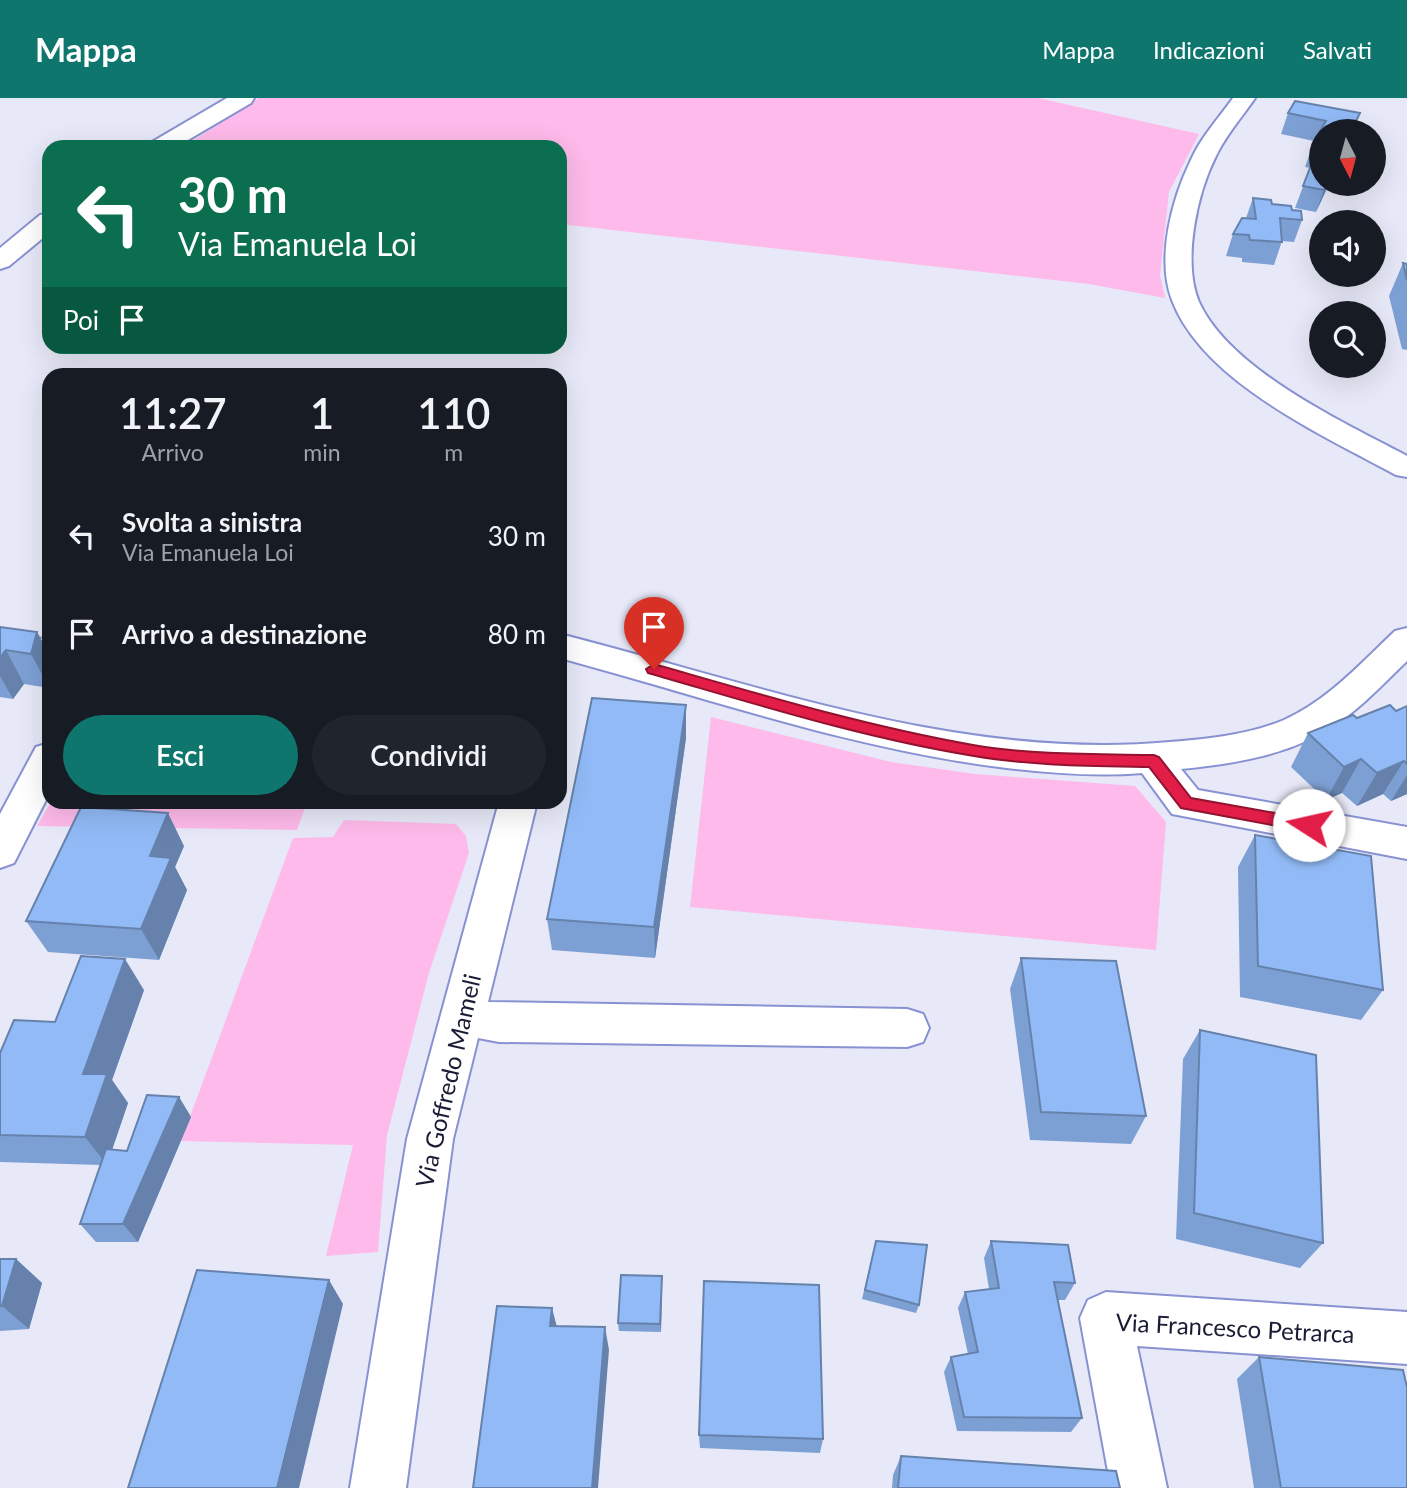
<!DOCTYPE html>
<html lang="it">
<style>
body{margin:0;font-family:Lato,sans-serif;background:#20242c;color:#f1f3f6;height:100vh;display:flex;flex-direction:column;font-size:26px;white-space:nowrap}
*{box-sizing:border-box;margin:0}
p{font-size:23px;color:#9ea1a6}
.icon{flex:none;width:38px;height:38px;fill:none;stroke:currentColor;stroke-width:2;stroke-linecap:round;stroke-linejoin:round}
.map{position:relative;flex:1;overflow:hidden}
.side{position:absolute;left:42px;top:270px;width:525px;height:441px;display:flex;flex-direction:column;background:#171b24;border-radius:21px;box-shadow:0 7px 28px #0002}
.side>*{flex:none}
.top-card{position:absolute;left:42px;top:42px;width:525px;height:214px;border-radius:21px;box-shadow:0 7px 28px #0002;background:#0b6e4f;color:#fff;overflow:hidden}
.needle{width:46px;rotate:174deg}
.tools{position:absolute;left:1309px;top:21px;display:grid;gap:14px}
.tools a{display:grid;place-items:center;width:77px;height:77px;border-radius:50%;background:#171b24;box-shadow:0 7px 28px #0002;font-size:35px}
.pin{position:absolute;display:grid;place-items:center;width:60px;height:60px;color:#fff;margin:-72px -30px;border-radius:50% 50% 50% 0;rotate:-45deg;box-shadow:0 0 7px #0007}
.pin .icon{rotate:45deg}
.me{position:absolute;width:77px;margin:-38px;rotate:280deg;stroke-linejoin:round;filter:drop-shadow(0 0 5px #0008)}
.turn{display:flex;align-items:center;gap:24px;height:147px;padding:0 21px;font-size:32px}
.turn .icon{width:91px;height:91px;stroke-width:2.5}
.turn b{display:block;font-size:49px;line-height:60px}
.then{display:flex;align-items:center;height:66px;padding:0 21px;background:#0003;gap:14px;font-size:26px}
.eta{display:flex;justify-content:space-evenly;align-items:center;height:119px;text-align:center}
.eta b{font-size:42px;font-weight:600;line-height:49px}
.primary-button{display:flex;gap:14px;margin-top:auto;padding:14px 21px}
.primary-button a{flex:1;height:80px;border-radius:42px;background:#0f766e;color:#fff;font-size:28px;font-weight:600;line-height:80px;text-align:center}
.primary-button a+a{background:#20242c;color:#f1f3f6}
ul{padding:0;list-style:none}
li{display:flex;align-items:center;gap:21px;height:98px;padding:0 21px}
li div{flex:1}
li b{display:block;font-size:26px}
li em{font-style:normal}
header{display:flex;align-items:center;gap:42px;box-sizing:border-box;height:98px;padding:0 35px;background:#0f766e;color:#fff}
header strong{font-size:33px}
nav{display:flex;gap:38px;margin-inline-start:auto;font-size:24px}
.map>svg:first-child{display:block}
</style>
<header>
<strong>Mappa</strong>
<nav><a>Mappa</a><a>Indicazioni</a><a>Salvati</a></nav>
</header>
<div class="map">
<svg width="1407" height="1390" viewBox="0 0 1407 1390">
<rect width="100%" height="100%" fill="#e7e9f8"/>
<g fill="#febaea">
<polygon points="259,0 1038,0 1199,36 1169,94 1160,177 1165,200 1089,186 560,126 560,49 183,49"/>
<polygon points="711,619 891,664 975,676 1135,688 1166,724 1156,852 690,809"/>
<polygon points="51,704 307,704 297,732 37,728"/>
<polygon points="344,722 456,726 466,738 469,755 429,875 387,1037 378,1154 326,1158 353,1047 181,1043 293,740 333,739"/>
</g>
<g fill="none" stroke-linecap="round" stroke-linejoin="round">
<defs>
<g id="street">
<polygon points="227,0 254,0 251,5 176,49 149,49 152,44"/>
<polygon points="49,115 49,135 9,168 0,171 0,150 40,117"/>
<path d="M 1407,530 L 1407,563 C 1384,585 1362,609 1335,627 C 1291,657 1233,666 1181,671 L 1198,692 L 1407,729 L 1407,761 L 1172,716 L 1142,675 C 1095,679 1046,675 999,669 C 849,650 705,599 560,560 L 560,536 C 760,587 961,663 1170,644 C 1208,641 1248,637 1284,622 C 1328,602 1360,566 1395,533 Z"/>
<polygon points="0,534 49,542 49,566 0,558"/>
<polygon points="49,645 49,696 14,765 0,770 0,716 36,649"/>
<polygon points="499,704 537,704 488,904 907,911 923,916 929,930 923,944 907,949 499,944 478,940 453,1041 406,1390 350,1390 407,1041"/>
<polygon points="1106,1194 1407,1214 1407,1266 1137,1248 1167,1390 1111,1390 1080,1220 1088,1202"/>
</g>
<path id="secondary" d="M 1233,0 L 1255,0 C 1242,19 1226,37 1216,58 C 1197,95 1182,164 1199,204 C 1230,272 1343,324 1407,358 L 1407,379 L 1396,377 C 1323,337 1203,284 1172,202 C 1156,160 1172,101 1191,62 C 1201,39 1219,20 1233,0 Z"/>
</defs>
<use href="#street" stroke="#8891d2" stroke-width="4"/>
<use href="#secondary" stroke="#8891d2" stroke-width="4"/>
<use href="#street" fill="#fff" fill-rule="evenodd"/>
<use href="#secondary" fill="#fff" fill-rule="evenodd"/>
</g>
<g fill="#7da0d4">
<polygon points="1288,15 1360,15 1353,33 1321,33 1329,86 1316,114 1295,110 1310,70 1305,69 1314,43 1281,36"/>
<polygon points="1253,100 1292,112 1302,122 1294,144 1282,143 1274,167 1242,164 1242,160 1226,158 1233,136 1246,120"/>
<polygon points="1403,165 1407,166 1407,252 1402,251 1389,198"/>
<polygon points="0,529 37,534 49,556 49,590 24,586 13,601 0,599"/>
<polygon points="1407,608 1407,696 1391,703 1383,696 1357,708 1342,695 1326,702 1291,669 1308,635 1357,620 1396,613"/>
<polygon points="686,640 655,860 552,852 547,821"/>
<polygon points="1255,737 1383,892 1361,922 1240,899 1238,769"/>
<polygon points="184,748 175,769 187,792 159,862 48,854 26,823"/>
<polygon points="1021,860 1146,1018 1131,1046 1030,1042 1010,891"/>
<polygon points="144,892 112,982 128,1005 112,1051 127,1053 179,999 191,1019 138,1144 96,1144 80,1126 101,1067 0,1064 0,955"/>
<polygon points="1200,932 1323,1145 1300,1170 1176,1141 1183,961"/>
<polygon points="876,1143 919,1207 916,1215 862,1201"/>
<polygon points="991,1143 1075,1185 1065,1202 1058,1202 1082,1320 1071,1334 957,1333 944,1274 951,1259 968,1256 958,1210 965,1194 989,1191 984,1160"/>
<polygon points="0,1161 16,1161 42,1185 29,1231 0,1233"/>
<polygon points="662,1178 661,1234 619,1233 618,1225"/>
<polygon points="1259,1259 1407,1390 1254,1390 1237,1281"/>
<polygon points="699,1337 823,1341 820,1355 700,1350"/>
<polygon points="901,1358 1120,1390 892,1390 893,1377"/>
</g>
<g fill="#6682ac">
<polygon points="1327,86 1329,86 1316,114 1324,92"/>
<polygon points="37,534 49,556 49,589 31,556"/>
<polygon points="6,552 24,586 13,601 0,578 0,560"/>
<polygon points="686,607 686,640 655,860 654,829"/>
<polygon points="1361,661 1342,695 1326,702 1344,669"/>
<polygon points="1404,663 1383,696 1357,708 1377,675"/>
<polygon points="1407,677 1407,696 1391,703"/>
<polygon points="168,715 184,748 175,769 187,792 159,862 141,831 150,758"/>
<polygon points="125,861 144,892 112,982 128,1005 107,1067 85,1039 83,976"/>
<polygon points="179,999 191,1019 138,1144 123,1126"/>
<polygon points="16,1161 42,1185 29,1231 2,1208"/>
<polygon points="662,1178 662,1187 661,1234 660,1226"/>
<polygon points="329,1182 343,1206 299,1390 277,1390"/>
<polygon points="552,1210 558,1233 550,1228"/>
<polygon points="605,1229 609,1252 598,1390 592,1390"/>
</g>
<g fill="#91baf6" stroke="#6682ac" stroke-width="2">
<polygon points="1295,3 1360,15 1351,33 1321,33 1321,86 1327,86 1324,92 1303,88 1318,49 1312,47 1326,23 1288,15"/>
<polygon points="1253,100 1271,102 1272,106 1291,108 1292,112 1301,113 1302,122 1280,120 1282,144 1250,142 1249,137 1233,136 1242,120 1256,121"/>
<polygon points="1403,165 1407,166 1407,182"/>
<polygon points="0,529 37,534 31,556 6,552 0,560"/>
<polygon points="592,600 686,607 654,829 547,821"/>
<polygon points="1390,607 1396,613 1407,608 1407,666 1404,663 1377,675 1361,661 1344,669 1308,635 1353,617 1357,620"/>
<polygon points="81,709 168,715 150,758 171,760 141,831 26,823"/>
<polygon points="1255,737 1371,758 1383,892 1258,868"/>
<polygon points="81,858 125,861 83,976 107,976 85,1039 0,1037 0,955 14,922 55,924"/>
<polygon points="1021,860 1116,863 1146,1018 1041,1014"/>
<polygon points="1200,932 1316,957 1323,1145 1194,1115"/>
<polygon points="147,997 179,999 123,1126 80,1126 106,1051 127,1053"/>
<polygon points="876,1143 927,1147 919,1207 865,1192"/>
<polygon points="991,1143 1068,1147 1075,1185 1054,1184 1082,1320 964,1319 951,1259 978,1254 965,1194 999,1190"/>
<polygon points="0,1161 16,1161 2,1208 0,1208"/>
<polygon points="197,1172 329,1182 277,1390 128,1390"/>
<polygon points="621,1177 662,1178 660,1226 618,1225"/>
<polygon points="704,1183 819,1187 823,1341 699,1337"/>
<polygon points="497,1208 552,1210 550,1228 605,1229 592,1390 473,1390"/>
<polygon points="1259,1259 1403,1272 1407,1289 1407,1390 1281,1390"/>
<polygon points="901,1358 1116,1373 1120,1390 898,1390"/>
</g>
<path fill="#e11d48" stroke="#92132f" stroke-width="2" d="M 654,566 C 759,596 865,628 973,647 C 1032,657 1094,656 1154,657 L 1159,659 L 1191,700 L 1309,721 L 1317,727 L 1309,734 L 1181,710 L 1149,669 C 1091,668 1032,668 974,658 C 863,640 756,606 648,575 L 646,571 Z"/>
<g text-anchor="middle" stroke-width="6" stroke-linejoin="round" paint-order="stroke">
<g font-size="24" fill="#191c35" stroke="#fff">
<text transform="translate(449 983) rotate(-77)" y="8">Via Goffredo Mameli</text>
<text transform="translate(1235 1231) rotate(3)" y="8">Via Francesco Petrarca</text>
</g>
</g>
</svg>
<div class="tools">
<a><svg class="needle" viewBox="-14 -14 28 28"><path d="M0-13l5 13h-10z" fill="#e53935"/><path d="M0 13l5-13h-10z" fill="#9ea1a6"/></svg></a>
<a><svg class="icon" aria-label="sound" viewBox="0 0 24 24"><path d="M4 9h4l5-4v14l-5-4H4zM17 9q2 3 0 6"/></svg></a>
<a><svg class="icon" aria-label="search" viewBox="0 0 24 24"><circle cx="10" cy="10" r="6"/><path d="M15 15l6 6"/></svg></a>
</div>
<div class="pin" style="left:654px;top:571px;background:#d93025"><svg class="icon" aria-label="arrive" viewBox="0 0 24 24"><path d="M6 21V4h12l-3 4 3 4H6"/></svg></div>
<svg class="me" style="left:1309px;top:727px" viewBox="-20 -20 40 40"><circle r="19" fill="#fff"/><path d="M0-13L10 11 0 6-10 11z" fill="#e11d48"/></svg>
<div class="top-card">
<div class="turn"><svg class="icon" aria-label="left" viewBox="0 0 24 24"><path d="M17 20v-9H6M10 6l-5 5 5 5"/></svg><div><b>30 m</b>Via Emanuela Loi</div></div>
<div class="then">Poi<svg class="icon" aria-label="arrive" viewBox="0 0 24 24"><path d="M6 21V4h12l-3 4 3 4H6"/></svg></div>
</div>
<section class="side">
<div class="eta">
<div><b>11:27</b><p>Arrivo</p></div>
<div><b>1</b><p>min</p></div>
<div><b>110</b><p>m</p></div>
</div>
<ul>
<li><svg class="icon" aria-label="left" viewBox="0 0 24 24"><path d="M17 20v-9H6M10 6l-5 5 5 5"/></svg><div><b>Svolta a sinistra</b><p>Via Emanuela Loi</p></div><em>30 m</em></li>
<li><svg class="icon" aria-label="arrive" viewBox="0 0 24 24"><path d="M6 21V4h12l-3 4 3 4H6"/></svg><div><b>Arrivo a destinazione</b></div><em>80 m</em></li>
</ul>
<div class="primary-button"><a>Esci</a><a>Condividi</a></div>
</section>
</div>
